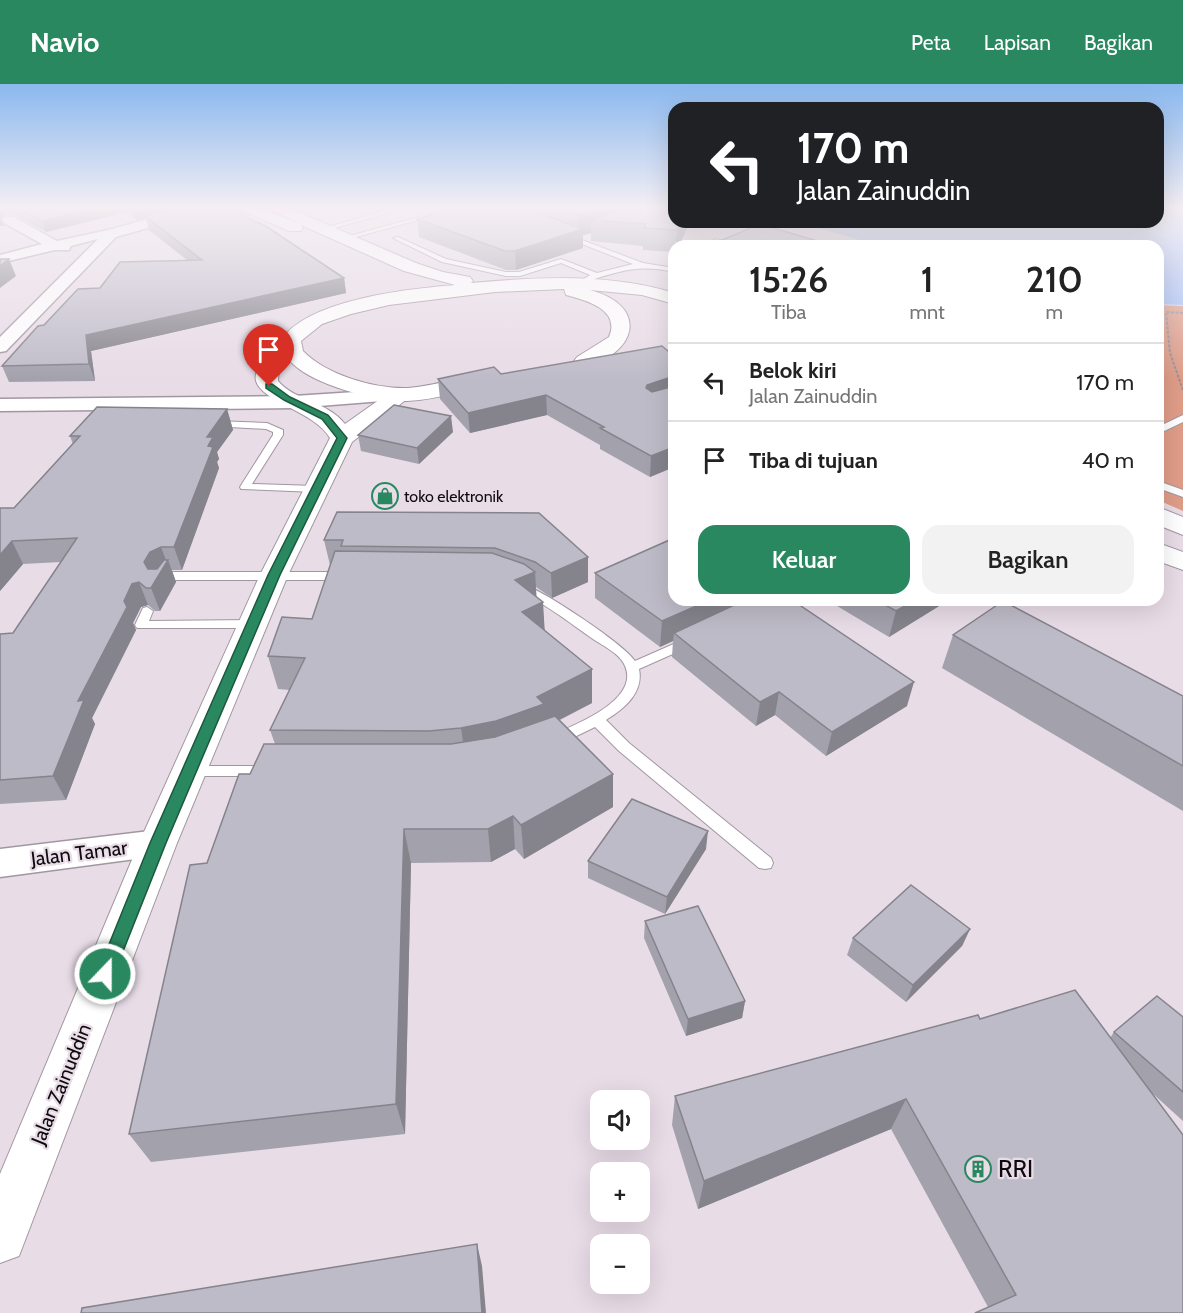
<!DOCTYPE html>
<html lang="id">
<meta charset="utf-8">
<style>
body{margin:0;font-family:Cabin,sans-serif;background:#f2f2f2;color:#222;height:100vh;display:flex;flex-direction:column;font-size:22px;white-space:nowrap}
*{box-sizing:border-box;margin:0}
p{font-size:20px;color:#767676}
.icon{flex:none;width:33px;height:33px;fill:none;stroke:currentColor;stroke-width:2;stroke-linecap:round;stroke-linejoin:round}
.map{position:relative;flex:1;overflow:hidden}
.panel{position:absolute;left:668px;top:156px;width:496px;height:366px;display:flex;flex-direction:column;background:#fff;border-radius:18px;box-shadow:0 6px 24px #0002}
.panel>*{flex:none}
.hud{position:absolute;left:668px;top:18px;width:496px;height:126px;border-radius:18px;box-shadow:0 6px 24px #0002;background:#202124;color:#fff;overflow:hidden}
.tools{position:absolute;left:590px;top:1006px;display:grid;gap:12px}
.tools a{display:grid;place-items:center;width:60px;height:60px;border-radius:12px;background:#fff;box-shadow:0 6px 24px #0002;font-size:30px}
.pin{position:absolute;display:grid;place-items:center;width:51px;height:51px;color:#fff;margin:-62px -26px;border-radius:50% 50% 50% 0;rotate:-45deg;box-shadow:0 0 6px #0007}
.pin .icon{rotate:45deg}
.me{position:absolute;width:66px;margin:-33px;rotate:22deg;stroke-linejoin:round;filter:drop-shadow(0 0 4px #0008)}
.turn{display:flex;align-items:center;gap:21px;height:126px;padding:0 30px;font-size:27px}
.turn .icon{width:78px;height:78px;stroke-width:2.5}
.turn b{display:block;font-size:42px;line-height:51px}
.eta{display:flex;justify-content:space-evenly;align-items:center;height:102px;text-align:center}
.eta b{font-size:36px;font-weight:600;line-height:42px}
.primary-button{display:flex;gap:12px;margin-top:auto;padding:12px 30px}
.primary-button a{flex:1;height:69px;border-radius:18px;background:#298860;color:#fff;font-size:24px;font-weight:600;line-height:69px;text-align:center}
.primary-button a+a{background:#f2f2f2;color:#222}
ul{padding:0;list-style:none}
li{display:flex;align-items:center;gap:18px;height:78px;padding:0 30px;border-top:2px solid #e0e0e0}
li div{flex:1}
li b{display:block;font-size:22px}
li em{font-style:normal}
header{display:flex;align-items:center;gap:36px;box-sizing:border-box;height:84px;padding:0 30px;background:#298860;color:#fff}
header strong{font-size:28px}
nav{display:flex;gap:33px;margin-inline-start:auto;font-size:21px}
.map>svg:first-child{display:block}
</style>
<header>
<strong>Navio</strong>
<nav><a>Peta</a><a>Lapisan</a><a>Bagikan</a></nav>
</header>
<div class="map">
<svg width="1183" height="1229" viewBox="0 0 1183 1229">
<rect width="100%" height="100%" fill="#e8dce7"/>
<polygon fill="#df9d88" points="1158,221 1183,222 1183,427 1158,416"/>
<polygon fill="#9dbdf9" points="1158,124 1183,124 1183,221 1158,220 1158,162 880,162 798,138 1158,138"/>
<g fill="none" stroke-linecap="round" stroke-linejoin="round">
<defs>
<g id="lane">
<polygon points="395,124 406,124 324,147 321,145"/>
<polygon points="451,124 462,124 345,156 342,154"/>
<path d="M 566,150 L 643,179 L 674,184 L 674,188 C 639,180 620,187 588,197 L 584,195 L 590,191 L 561,179 L 520,192 L 506,192 L 442,178 L 393,154 L 398,153 L 446,175 L 506,188 L 519,188 L 561,175 L 597,189 L 633,180 L 564,153 Z"/>
<polygon points="716,155 721,156 711,162 703,162"/>
<polygon points="1183,331 1183,338 1158,350 1158,343"/>
<polygon points="215,337 267,339 283,346 283,351 252,400 316,402 321,405 316,408 241,405 240,403 273,351 273,348 266,345 212,342 210,340"/>
<polygon points="1158,397 1183,406 1183,413 1158,404"/>
<polygon points="170,488 343,488 349,492 343,496 171,496 165,505 157,505 155,502 160,492"/>
<path d="M 520,499 C 541,505 623,559 635,577 L 685,555 L 693,555 L 695,558 L 693,561 L 639,585 C 644,609 624,625 606,636 L 629,659 L 771,774 L 773,779 L 771,784 L 765,785 L 759,784 L 619,667 L 595,643 L 562,659 L 552,659 L 550,655 L 552,651 C 575,641 640,616 625,582 C 620,569 601,561 590,553 C 566,536 543,518 516,506 L 514,503 Z"/>
<polygon points="147,523 153,527 149,537 253,536 259,540 253,544 137,544 135,541 143,524"/>
<polygon points="191,682 267,682 272,683 274,687 272,691 267,692 191,692 186,691 184,687 186,683"/>
</g>
<g id="street">
<polygon points="187,124 208,124 207,127 116,153 6,267 0,268 0,253 98,155 71,162 69,166 55,166 0,179 0,171 42,160 4,139 2,136 4,133 14,133 57,157 108,146"/>
<polygon points="401,305 408,307 411,311 408,315 294,324 0,327 0,315 294,312"/>
<polygon points="158,746 170,750 175,759 170,768 158,772 0,793 0,765"/>
</g>
<path id="secondary" d="M 291,250 L 298,252 L 301,256 C 291,270 278,279 278,297 C 295,317 327,317 345,340 L 393,306 L 401,304 L 409,306 L 412,311 L 352,358 L 288,491 L 177,759 L 19,1172 L 0,1179 L 0,1090 L 139,759 L 260,491 L 330,354 C 314,327 262,318 256,297 C 254,289 260,281 264,275 C 270,265 280,253 291,250 Z"/>
<g id="highway">
<path d="M 240,124 L 261,124 L 300,140 L 268,124 L 289,124 L 416,179 L 443,188 L 470,193 L 473,197 L 471,199 C 538,193 609,189 674,209 L 674,220 L 642,211 L 590,206 C 650,222 637,270 584,283 L 577,281 L 574,277 L 577,273 L 609,253 C 621,225 585,216 566,211 L 564,205 L 495,208 L 389,221 L 351,230 L 322,240 L 301,257 L 303,267 C 326,291 375,305 408,304 C 433,302 458,294 482,290 L 490,291 L 493,296 L 490,301 C 463,307 434,316 407,317 C 377,318 315,301 293,280 C 285,273 283,266 281,256 C 309,215 408,205 455,201 L 404,187 L 301,141 L 303,144 L 301,147 L 289,147 L 243,127 Z"/>
<polygon points="1158,423 1183,433 1183,451 1158,441"/>
<polygon points="1158,459 1183,468 1183,486 1158,477"/>
</g>
</defs>
<use href="#lane" stroke="#a297a1" stroke-width="2"/>
<use href="#street" stroke="#a297a1" stroke-width="3"/>
<use href="#secondary" stroke="#a297a1" stroke-width="2"/>
<use href="#highway" stroke="#a297a1" stroke-width="2"/>
<polyline stroke="#988f98" stroke-width="2" stroke-dasharray="3 1.5" stroke-linecap="butt" points="1183,229 1166,228 1170,269 1183,306"/>
<use href="#lane" fill="#fff" fill-rule="evenodd"/>
<use href="#street" fill="#fff" fill-rule="evenodd"/>
<use href="#secondary" fill="#fff" fill-rule="evenodd"/>
<use href="#highway" fill="#fff" fill-rule="evenodd"/>
</g>
<g fill="#a3a1ac">
<polygon points="0,124 234,124 250,135 344,194 346,209 91,267 95,297 9,298 2,282 44,241 100,204 187,176 149,146 146,133 137,136 127,128 46,148 15,131 4,131 1,134 4,142 0,142"/>
<polygon points="455,124 674,124 674,138 687,138 687,144 679,162 674,162 674,168 643,166 643,162 591,157 591,149 583,151 583,164 516,186 506,186 419,153 417,135"/>
<polygon points="674,272 674,383 650,393 600,365 600,361 547,331 470,349 440,315 438,295 501,290"/>
<polygon points="227,325 233,346 217,368 219,375 217,378 219,384 182,486 172,486 176,498 160,527 155,527 148,521 141,523 133,539 136,546 92,634 95,640 66,716 0,720 0,550 13,549 61,478 23,480 0,507 14,424 73,360 70,352"/>
<polygon points="453,348 419,380 361,367 358,351"/>
<polygon points="337,428 588,473 588,498 552,514 536,503 536,512 545,547 592,619 560,636 613,690 613,723 524,775 515,765 491,778 411,779 405,1050 151,1078 129,1050 207,779 250,690 275,660 270,646 290,606 278,605 268,572 312,535 331,481 330,481 324,456"/>
<polygon points="595,489 907,622 826,672 775,631 756,642 672,573 673,557 660,563 595,514"/>
<polygon points="827,516 945,516 944,519 889,553"/>
<polygon points="953,551 1183,612 1183,727 942,584"/>
<polygon points="706,765 665,830 588,794 588,777"/>
<polygon points="645,837 745,917 742,934 686,952 644,854"/>
<polygon points="970,845 962,862 906,918 847,871 853,854"/>
<polygon points="1183,933 1183,1037 1151,1008 1183,1229 988,1223 891,1045 698,1125 672,1041 675,1012 980,935 1110,954 1114,948"/>
</g>
<g fill="#85838c">
<polygon points="0,124 1,124 4,131 1,134 4,142 0,142"/>
<polygon points="95,124 126,124 127,128 46,148 42,137"/>
<polygon points="136,124 178,124 137,136 133,125"/>
<polygon points="604,124 642,124 591,136 591,149 583,151 583,164 516,186 515,167 578,147 578,131"/>
<polygon points="681,138 687,138 687,144 679,162 676,162 677,146"/>
<polygon points="9,175 16,192 0,204 0,182"/>
<polygon points="344,194 346,209 91,267 95,297 89,280 86,251"/>
<polygon points="674,292 674,312 646,321 646,304 647,301"/>
<polygon points="546,311 547,331 470,349 468,329"/>
<polygon points="227,325 233,346 217,368 219,375 217,378 219,384 182,486 174,463 207,353"/>
<polygon points="451,332 453,348 419,380 417,364"/>
<polygon points="674,363 674,383 650,393 651,372"/>
<polygon points="12,457 23,480 0,507 0,471"/>
<polygon points="161,463 167,479 168,476 176,498 160,527 151,504 144,478 150,468"/>
<polygon points="588,473 588,498 552,514 551,489"/>
<polygon points="535,488 537,520 515,496"/>
<polygon points="139,498 148,521 141,523 133,539 136,546 92,634 95,640 66,716 53,692 78,617 132,500"/>
<polygon points="710,516 764,516 674,549 673,557 660,563 662,537"/>
<polygon points="915,516 945,516 944,519 889,553 896,527"/>
<polygon points="543,518 545,551 522,528"/>
<polygon points="592,585 592,619 545,643 466,678 461,644 537,613"/>
<polygon points="914,598 907,622 826,672 832,648"/>
<polygon points="779,608 775,631 756,642 760,618"/>
<polygon points="613,690 613,723 524,775 521,741"/>
<polygon points="513,732 515,765 491,778 488,745"/>
<polygon points="404,745 411,779 405,1050 396,1020"/>
<polygon points="708,747 706,765 665,830 667,813"/>
<polygon points="970,845 962,862 906,918 913,901"/>
<polygon points="745,917 742,934 686,952 688,935"/>
<polygon points="906,1015 891,1045 698,1125 704,1097"/>
<polygon points="477,1160 482,1182 486,1229 482,1229"/>
</g>
<g fill="#bebbc8" stroke="#85838c" stroke-width="1.5">
<polygon points="18,124 95,124 42,137"/>
<polygon points="175,124 234,124 250,135 264,141 344,194 86,251 89,280 2,282 38,242 44,241 78,205 100,204 120,178 202,176 145,132"/>
<polygon points="455,124 525,124 583,145 515,167 505,167 417,135"/>
<polygon points="557,124 604,124 578,131"/>
<polygon points="627,124 674,124 674,138 681,138 677,146 644,144 646,140 591,136"/>
<polygon points="760,140 834,162 722,162 722,156"/>
<polygon points="0,175 9,175 0,182"/>
<polygon points="662,262 674,272 674,292 647,301 646,304 652,308 674,302 674,363 651,372 600,344 604,343 546,311 468,329 438,295 494,283 501,290"/>
<polygon points="394,321 451,332 417,364 358,351"/>
<polygon points="97,323 227,325 207,353 213,353 208,362 213,363 174,463 161,463 150,468 144,478 148,485 157,485 164,476 168,476 151,504 146,504 139,498 132,500 124,517 127,523 78,617 84,616 53,692 0,696 0,550 13,549 77,454 12,457 0,471 0,424 14,424 80,352 70,352"/>
<polygon points="337,428 539,429 588,473 551,489 535,478 495,464 341,462 343,456 324,456"/>
<polygon points="674,454 674,516 710,516 662,537 595,489"/>
<polygon points="335,467 492,469 524,480 535,488 515,496 543,518 522,528 592,585 537,613 544,620 496,637 461,644 429,647 270,646 305,574 268,572 282,533 312,535"/>
<polygon points="745,516 792,516 914,598 832,648 779,608 760,618 674,549"/>
<polygon points="876,516 915,516 896,527"/>
<polygon points="1003,517 1183,612 1183,682 953,551"/>
<polygon points="555,632 613,690 521,741 513,732 488,745 404,745 396,1020 129,1050 190,781 207,779 239,690 250,690 264,660 451,660 495,653"/>
<polygon points="632,715 708,747 667,813 588,777"/>
<polygon points="911,801 970,845 913,901 853,854"/>
<polygon points="698,822 745,917 688,935 645,837"/>
<polygon points="1075,906 1183,1051 1183,1229 975,1229 1016,1211 906,1015 704,1097 675,1012 978,931 980,935"/>
<polygon points="1157,912 1183,933 1183,1008 1114,948"/>
<polygon points="477,1160 482,1229 81,1229 82,1224"/>
</g>
<linearGradient id="sky" x2="0" y2="1"><stop stop-color="#8ab8ef"/><stop offset="0.42" stop-color="#f5eff4"/><stop offset="1" stop-color="#f5eff4" stop-opacity="0"/></linearGradient>
<rect width="1183" height="296" fill="url(#sky)"/>
<polygon fill="#298860" stroke="#1b583e" stroke-width="1.5" points="266,300 272,300 290,313 328,331 347,354 280,491 166,759 114,890 112,896 105,898 99,896 97,890 150,759 268,491 337,354 322,335 284,316 266,304"/>
<defs>
<symbol id="shop-ring" viewBox="-11 -11 22 22"><circle r="9.5" fill="#e8dce7" stroke="#298860" stroke-width="1.5"/><path d="M-5-2.5h2.3a2.7 3.5 0 0 1 5.4 0H5L5.5 6h-11ZM-1.5-2.5h3a1.5 2.3 0 0 0-3 0Z" fill="#298860"/></symbol>
<symbol id="building-ring" viewBox="-11 -11 22 22"><circle r="9.5" fill="#e8dce7" stroke="#298860" stroke-width="1.5"/><path d="M-4-6H4V6H1V3H-1V6H-4ZM-2.5-4.3h1.7v1.8h-1.7ZM.8-4.3h1.7v1.8H.8ZM-2.5-1h1.7V.8h-1.7ZM.8-1h1.7V.8H.8Z" fill="#298860"/></symbol>
</defs>
<g fill-rule="evenodd">
<use href="#shop-ring" x="370" y="397" width="30" height="30"/>
<use href="#building-ring" x="963" y="1070" width="30" height="30"/>
</g>
<g text-anchor="middle" stroke-width="4.5" stroke-linejoin="round" paint-order="stroke">
<g font-size="16" fill="#0e0a0e" stroke="#e8dce7" text-anchor="start">
<text x="404" y="418">toko elektronik</text>
</g>
<g font-size="20" fill="#0e0a0e" stroke="#e8dce7">
<text transform="translate(79 769) rotate(-7)" y="7">Jalan Tamar</text>
<text transform="translate(61 1000) rotate(-68)" y="7">Jalan Zainuddin</text>
</g>
<g font-size="24" fill="#0e0a0e" stroke="#e8dce7" text-anchor="start">
<text x="998" y="1093">RRI</text>
</g>
</g>
</svg>
<div class="tools">
<a><svg class="icon" aria-label="sound" viewBox="0 0 24 24"><path d="M4 9h4l5-4v14l-5-4H4zM17 9q2 3 0 6"/></svg></a>
<a>+</a>
<a>−</a>
</div>
<div class="pin" style="left:269px;top:302px;background:#d93025"><svg class="icon" aria-label="arrive" viewBox="0 0 24 24"><path d="M6 21V4h12l-3 4 3 4H6"/></svg></div>
<svg class="me" style="left:105px;top:890px" viewBox="-20 -20 40 40"><circle r="17" fill="#298860" stroke="#fff" stroke-width="3"/><path d="M0-11L8 9 0 5-8 9z" fill="#fff"/></svg>
<div class="hud">
<div class="turn"><svg class="icon" aria-label="left" viewBox="0 0 24 24"><path d="M17 20v-9H6M10 6l-5 5 5 5"/></svg><div><b>170 m</b>Jalan Zainuddin</div></div>
</div>
<section class="panel">
<div class="eta">
<div><b>15:26</b><p>Tiba</p></div>
<div><b>1</b><p>mnt</p></div>
<div><b>210</b><p>m</p></div>
</div>
<ul>
<li><svg class="icon" aria-label="left" viewBox="0 0 24 24"><path d="M17 20v-9H6M10 6l-5 5 5 5"/></svg><div><b>Belok kiri</b><p>Jalan Zainuddin</p></div><em>170 m</em></li>
<li><svg class="icon" aria-label="arrive" viewBox="0 0 24 24"><path d="M6 21V4h12l-3 4 3 4H6"/></svg><div><b>Tiba di tujuan</b></div><em>40 m</em></li>
</ul>
<div class="primary-button"><a>Keluar</a><a>Bagikan</a></div>
</section>
</div>
